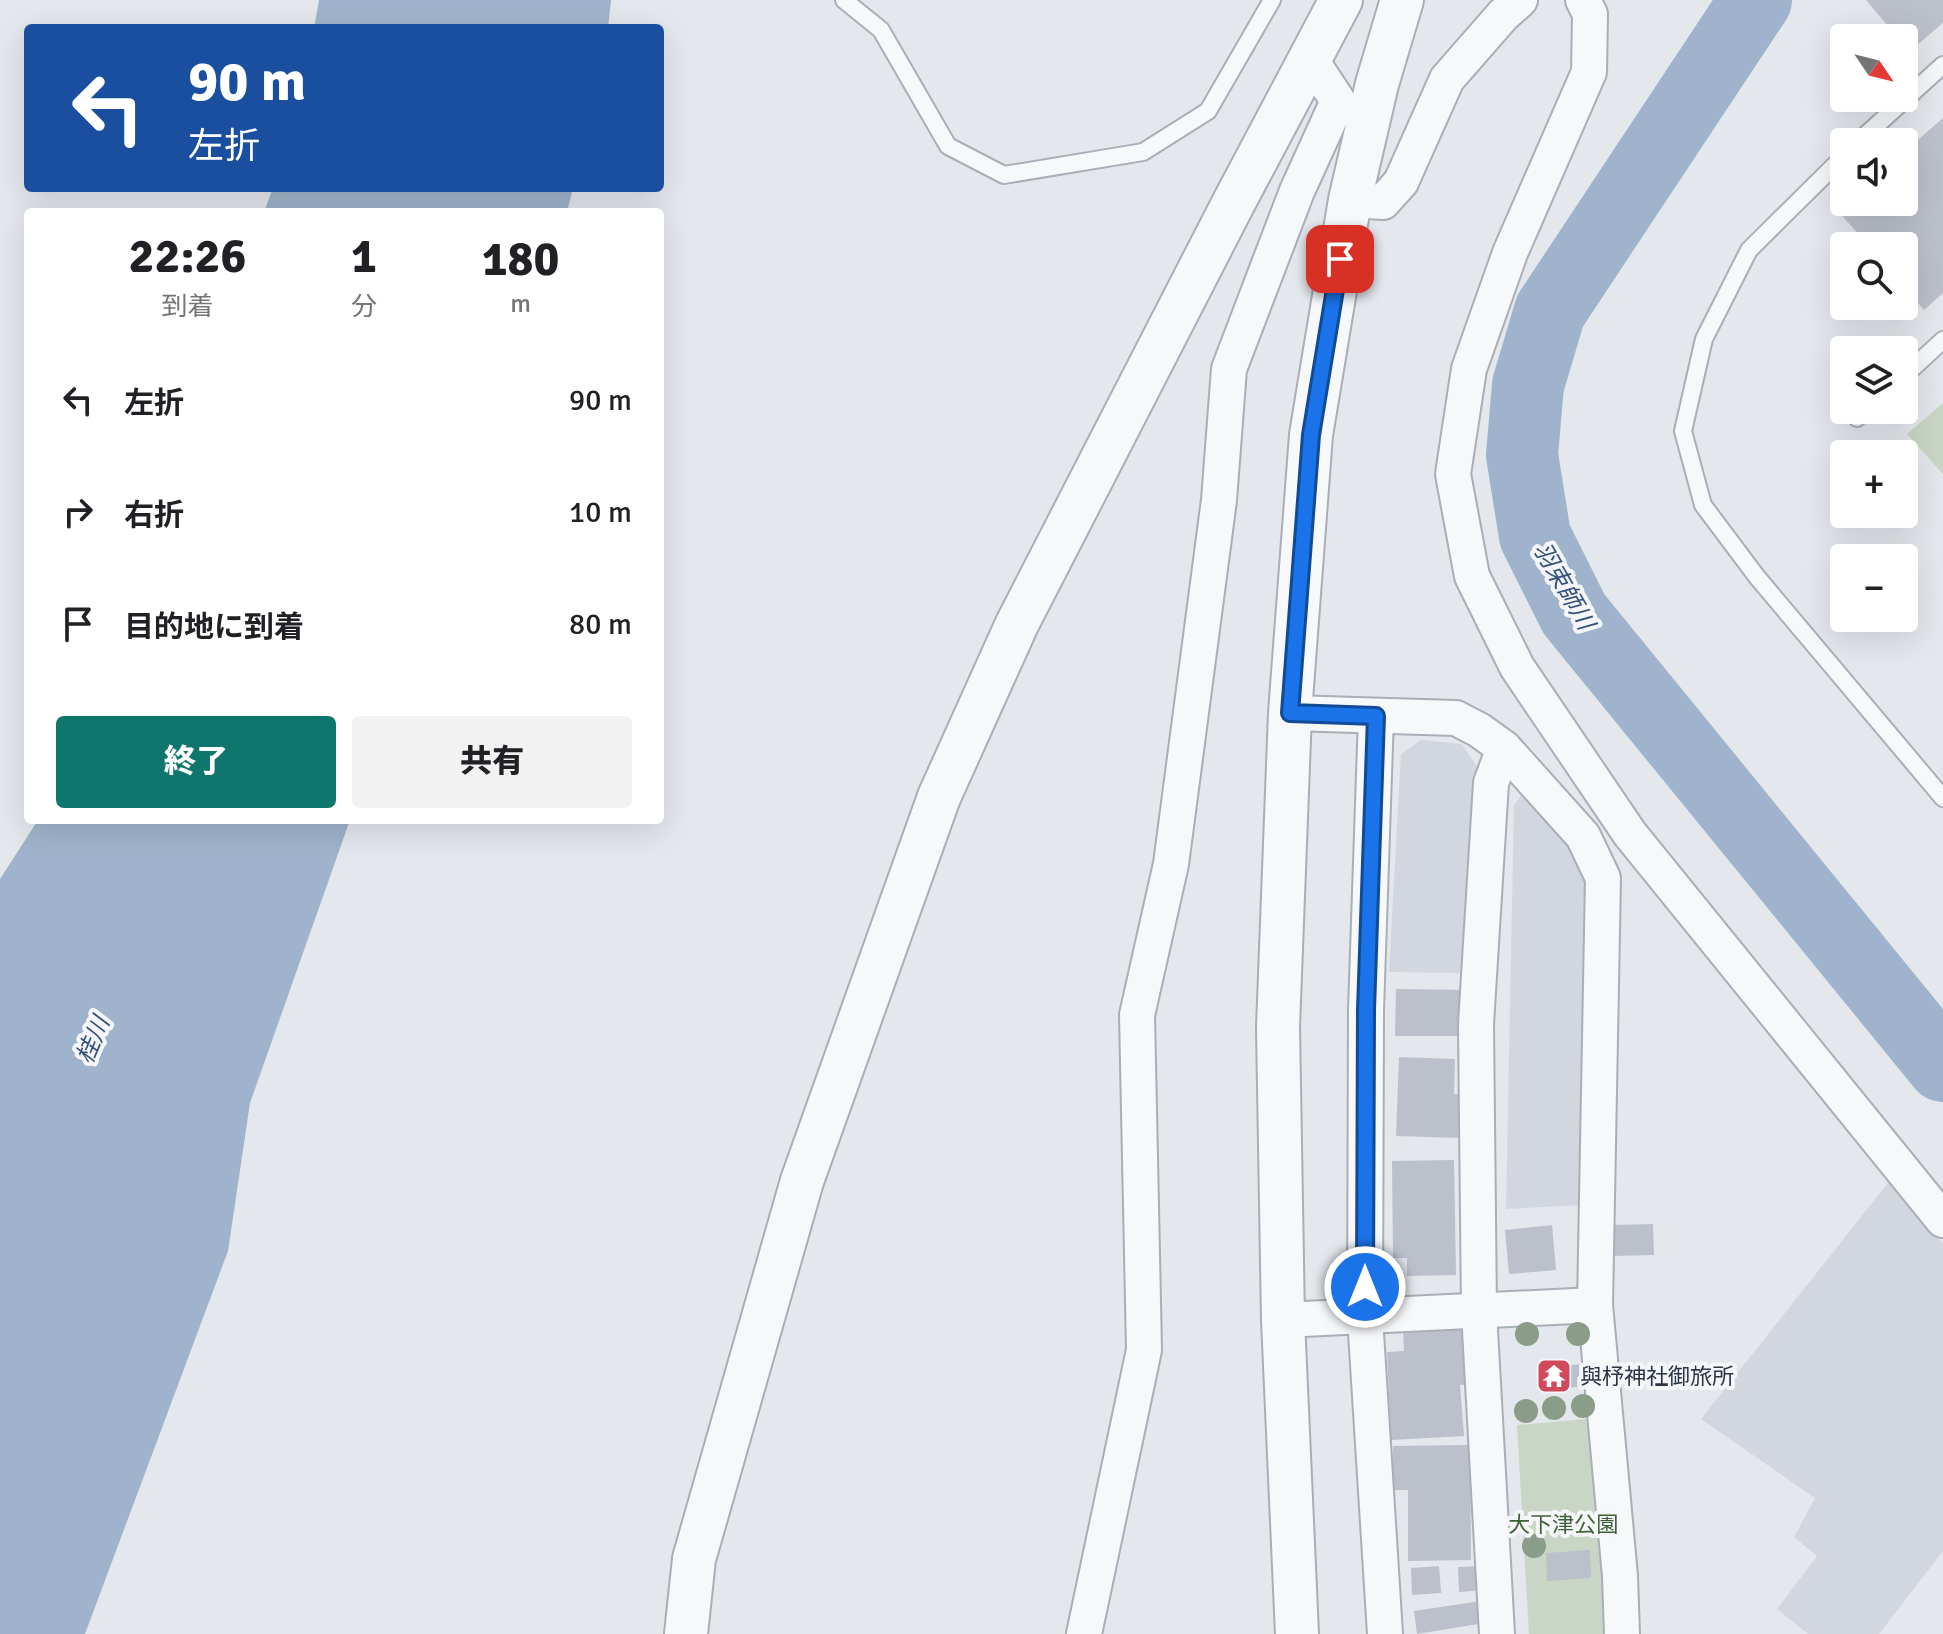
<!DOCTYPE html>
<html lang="ja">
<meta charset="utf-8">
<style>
body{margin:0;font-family:Signika,"Noto Sans JP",sans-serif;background:#f2f2f2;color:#202124;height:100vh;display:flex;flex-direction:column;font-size:30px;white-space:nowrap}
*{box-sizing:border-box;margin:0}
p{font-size:26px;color:#757577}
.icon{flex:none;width:44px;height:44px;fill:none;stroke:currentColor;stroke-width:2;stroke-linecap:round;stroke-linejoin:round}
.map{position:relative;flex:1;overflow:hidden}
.panel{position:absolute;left:24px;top:208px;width:640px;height:616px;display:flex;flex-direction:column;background:#fff;border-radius:8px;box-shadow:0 8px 32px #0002}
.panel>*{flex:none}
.top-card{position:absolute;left:24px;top:24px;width:640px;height:168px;border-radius:8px;box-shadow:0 8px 32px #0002;background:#1a4fa0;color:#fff;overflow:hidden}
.needle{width:52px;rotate:125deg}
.tools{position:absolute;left:1830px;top:24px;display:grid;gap:16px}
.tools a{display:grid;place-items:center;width:88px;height:88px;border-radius:8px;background:#fff;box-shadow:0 8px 32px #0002;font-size:40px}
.pin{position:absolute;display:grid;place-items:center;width:68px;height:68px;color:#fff;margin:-34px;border-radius:16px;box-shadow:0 4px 12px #0006}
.me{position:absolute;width:88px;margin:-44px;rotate:0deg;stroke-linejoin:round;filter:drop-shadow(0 0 6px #0008)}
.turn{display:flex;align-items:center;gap:28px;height:168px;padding:0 32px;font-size:36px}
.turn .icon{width:104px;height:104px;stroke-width:2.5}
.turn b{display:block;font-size:56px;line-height:68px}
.eta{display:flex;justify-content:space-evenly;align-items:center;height:136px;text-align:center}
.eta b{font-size:48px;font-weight:800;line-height:56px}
.cta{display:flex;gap:16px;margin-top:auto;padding:16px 32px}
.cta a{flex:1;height:92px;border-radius:8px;background:#0f766e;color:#fff;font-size:32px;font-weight:800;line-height:92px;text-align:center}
.cta a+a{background:#f2f2f2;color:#202124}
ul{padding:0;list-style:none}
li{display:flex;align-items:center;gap:24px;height:112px;padding:0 32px}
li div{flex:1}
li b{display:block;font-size:30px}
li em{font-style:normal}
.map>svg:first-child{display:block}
</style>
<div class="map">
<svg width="1943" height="1634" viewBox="0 0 1943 1634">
<rect width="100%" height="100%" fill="#e4e7ec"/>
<g fill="#d2d6de">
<polygon points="1421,740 1462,744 1478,768 1466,973 1389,972 1401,754"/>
<polygon points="1526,789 1574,850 1591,898 1583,1205 1506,1209 1514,805"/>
<polygon points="1891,1179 1943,1244 1943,1551 1879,1634 1808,1634 1777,1609 1817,1556 1794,1537 1815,1498 1701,1419"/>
</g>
<g fill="#c9d6c5">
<polygon points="1943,403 1943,474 1907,434"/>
<polygon points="1597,1418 1609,1634 1529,1634 1517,1425"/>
</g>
<g fill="#9fb4cc">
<polygon points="319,0 611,0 608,28 314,28"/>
<polygon points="273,188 573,188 567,212 264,212"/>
<polygon points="38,820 350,820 250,1103 228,1251 85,1634 0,1634 0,879"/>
</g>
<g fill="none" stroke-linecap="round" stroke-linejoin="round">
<polyline stroke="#9fb4cc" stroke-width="72" points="1756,0 1550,311 1528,385 1522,455 1535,536 1574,614 1943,1066"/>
</g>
<g fill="#bbc0ca">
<polygon points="1866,0 1943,0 1943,23 1910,51 1904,44 1904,38 1898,38"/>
<polygon points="1943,118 1943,293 1924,310 1904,287 1904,246 1869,246 1837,210 1847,202 1904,202 1904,152"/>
<polygon points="1396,989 1467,990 1467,1036 1395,1036"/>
<polygon points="1399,1057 1455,1059 1454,1094 1463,1095 1461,1138 1396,1136"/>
<polygon points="1454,1160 1456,1275 1407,1276 1407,1258 1393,1258 1392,1161"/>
<polygon points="1653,1224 1654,1255 1613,1256 1612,1225"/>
<polygon points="1552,1225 1556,1270 1509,1274 1505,1230"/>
<polygon points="1467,1325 1470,1384 1460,1385 1464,1436 1391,1440 1387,1352 1404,1351 1403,1329"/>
<polygon points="1589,1363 1592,1386 1565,1388 1563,1366"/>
<polygon points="1470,1445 1471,1560 1408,1561 1408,1490 1393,1490 1393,1446"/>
<polygon points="1590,1550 1591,1578 1547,1581 1546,1553"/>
<polygon points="1439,1566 1441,1593 1412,1595 1411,1568"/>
<polygon points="1482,1566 1484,1590 1459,1592 1458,1567"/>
<polygon points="1481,1601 1484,1623 1417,1634 1414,1611"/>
</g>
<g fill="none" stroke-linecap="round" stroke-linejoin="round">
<defs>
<g id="service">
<polyline points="844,0 881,30 948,146 1004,175 1143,152 1208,111 1272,0"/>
<polyline points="1858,142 1943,65"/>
<polyline points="1844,156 1749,250 1704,339 1683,431 1703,505 1757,577 1943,798"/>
<polyline points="1904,376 1943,340"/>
<polyline points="1857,418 1866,410"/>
</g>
<g id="minor">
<polyline points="1583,0 1590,14 1589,72 1510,253 1469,369 1453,474 1472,576 1517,667 1630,834 1943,1220"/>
<polyline points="1350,200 1383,202 1401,182 1447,79 1503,15 1520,0"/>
<polyline points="1290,713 1456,718 1479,730 1504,748 1583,836 1603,878 1595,1305 1620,1576 1622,1634"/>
<polyline points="1376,716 1366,1010 1365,1317 1385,1634"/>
<polyline points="1283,1320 1595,1305"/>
<polyline points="1084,1634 1144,1350 1137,1015 1171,864 1219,500 1229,369 1297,191 1338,101 1309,57"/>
<polyline points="1497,1634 1479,1312 1476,1024 1491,783 1504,748"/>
</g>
<g id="tertiary">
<polyline points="686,1634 694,1559 802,1181 939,797 1017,624 1234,202 1341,0"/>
<polyline points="1297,1634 1283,1320 1278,1027 1290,713 1311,435 1350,200 1377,84 1402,0"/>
</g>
</defs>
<use href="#service" stroke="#a9aeb7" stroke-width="20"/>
<use href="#minor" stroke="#a9aeb7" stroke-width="38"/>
<use href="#tertiary" stroke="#a9aeb7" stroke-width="46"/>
<use href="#service" stroke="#f7f8fa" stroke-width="16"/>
<use href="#minor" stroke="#f7f8fa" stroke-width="34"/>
<use href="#tertiary" stroke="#f7f8fa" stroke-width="42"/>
</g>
<g fill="#899d89">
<circle cx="1527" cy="1334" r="12"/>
<circle cx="1578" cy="1334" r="12"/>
<circle cx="1583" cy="1406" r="12"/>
<circle cx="1554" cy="1408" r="12"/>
<circle cx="1526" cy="1411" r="12"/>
<circle cx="1534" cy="1546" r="12"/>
</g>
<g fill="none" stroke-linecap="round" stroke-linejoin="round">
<defs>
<polyline id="route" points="1340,259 1311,435 1290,713 1376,716 1366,1010 1365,1287"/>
</defs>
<use href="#route" stroke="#114b97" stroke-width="20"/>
<use href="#route" stroke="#1a73e8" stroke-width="14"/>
</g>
<defs>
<symbol id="temple-square" viewBox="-11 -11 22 22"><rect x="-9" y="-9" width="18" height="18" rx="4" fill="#d1495b" stroke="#f4f6f9"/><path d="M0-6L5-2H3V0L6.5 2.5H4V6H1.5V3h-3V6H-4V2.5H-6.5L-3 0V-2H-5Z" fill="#fff"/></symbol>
</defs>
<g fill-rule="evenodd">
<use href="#temple-square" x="1534" y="1356" width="40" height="40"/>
</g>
<g text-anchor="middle" stroke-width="8" stroke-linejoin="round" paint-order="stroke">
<g font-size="22" fill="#2b3445" stroke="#f4f6f9" text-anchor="start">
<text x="1580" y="1384">與杼神社御旅所</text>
</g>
<g font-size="22" fill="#3f6138" stroke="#f4f6f9">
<text x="1563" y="1532">大下津公園</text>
</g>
<g font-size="24" font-style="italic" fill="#34527a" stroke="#f4f6f9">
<text transform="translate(1564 586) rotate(60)" y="8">羽束師川</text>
<text transform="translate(93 1040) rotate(-67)" y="8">桂川</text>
</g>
</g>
</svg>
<div class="tools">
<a><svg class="needle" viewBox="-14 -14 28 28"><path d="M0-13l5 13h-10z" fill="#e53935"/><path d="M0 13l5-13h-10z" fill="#757577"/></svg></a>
<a><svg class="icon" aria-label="sound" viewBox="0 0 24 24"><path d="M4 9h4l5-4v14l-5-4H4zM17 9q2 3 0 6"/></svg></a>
<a><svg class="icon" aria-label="search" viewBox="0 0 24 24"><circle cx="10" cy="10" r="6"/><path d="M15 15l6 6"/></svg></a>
<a><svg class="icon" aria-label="layers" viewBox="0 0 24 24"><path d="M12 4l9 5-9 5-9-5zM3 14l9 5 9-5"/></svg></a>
<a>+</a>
<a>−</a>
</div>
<div class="pin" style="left:1340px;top:259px;background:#d93025"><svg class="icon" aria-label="arrive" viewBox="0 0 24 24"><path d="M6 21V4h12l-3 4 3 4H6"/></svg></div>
<svg class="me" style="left:1365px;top:1287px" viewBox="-20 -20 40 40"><circle r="17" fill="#1a73e8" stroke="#fff" stroke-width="3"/><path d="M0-11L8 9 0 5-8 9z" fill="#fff"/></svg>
<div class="top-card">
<div class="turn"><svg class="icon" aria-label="left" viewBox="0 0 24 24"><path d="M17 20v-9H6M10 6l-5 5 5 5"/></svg><div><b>90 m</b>左折</div></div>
</div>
<section class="panel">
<div class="eta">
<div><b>22:26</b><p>到着</p></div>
<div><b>1</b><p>分</p></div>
<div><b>180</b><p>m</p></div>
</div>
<ul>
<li><svg class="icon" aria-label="left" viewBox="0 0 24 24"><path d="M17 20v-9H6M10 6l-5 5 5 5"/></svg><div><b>左折</b></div><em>90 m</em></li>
<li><svg class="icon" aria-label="right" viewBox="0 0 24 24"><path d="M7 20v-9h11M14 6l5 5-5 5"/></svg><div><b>右折</b></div><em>10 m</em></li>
<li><svg class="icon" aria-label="arrive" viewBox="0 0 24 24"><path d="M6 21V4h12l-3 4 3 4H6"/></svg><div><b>目的地に到着</b></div><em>80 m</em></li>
</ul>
<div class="cta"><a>終了</a><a>共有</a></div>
</section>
</div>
